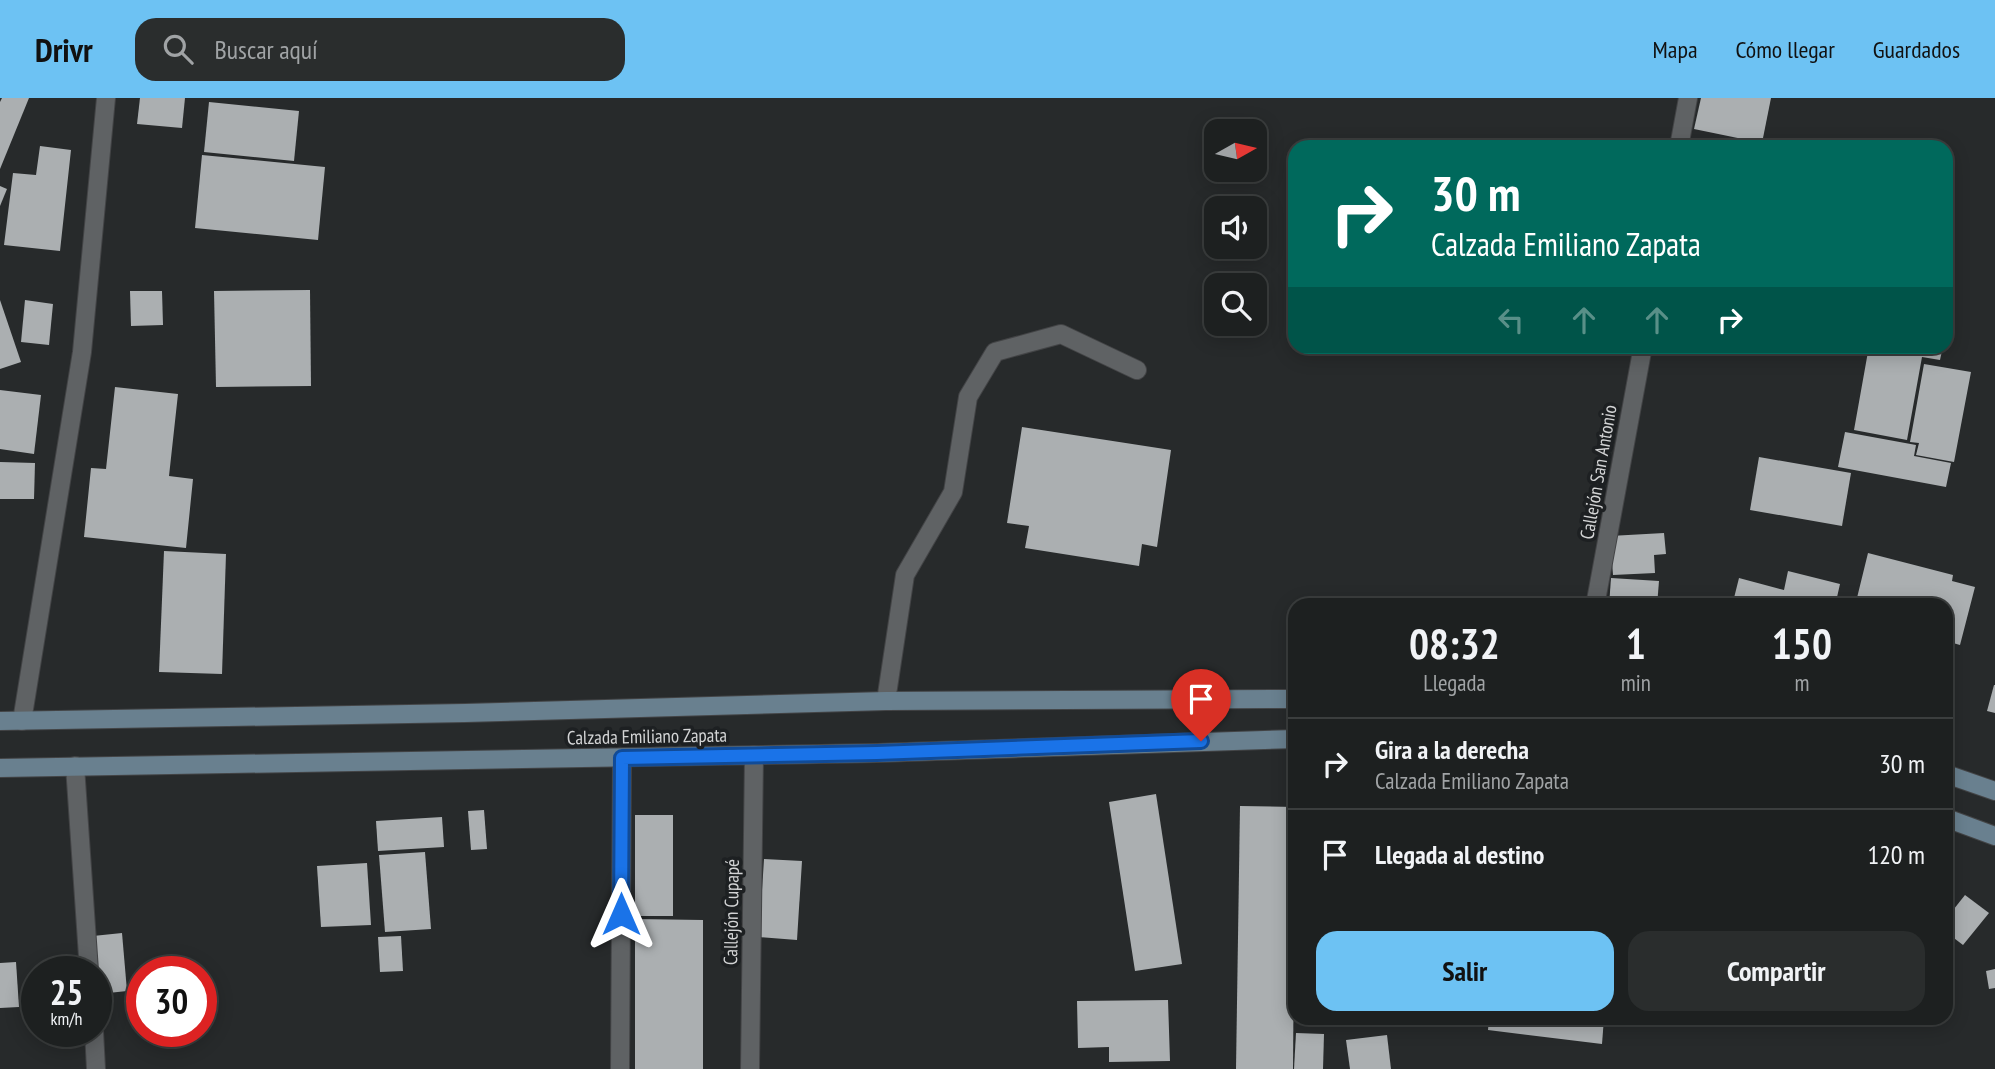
<!DOCTYPE html>
<html lang="es">
<meta charset="utf-8">
<style>
body{margin:0;font-family:"PT Sans Narrow",sans-serif;background:#2a2d2d;color:#f1f3f6;height:100vh;display:flex;flex-direction:column;font-size:26px;white-space:nowrap}
*{box-sizing:border-box;margin:0}
p{font-size:23px;color:#a0a3a5}
.icon{flex:none;width:38px;height:38px;fill:none;stroke:currentColor;stroke-width:2;stroke-linecap:round;stroke-linejoin:round}
.map{position:relative;flex:1;overflow:hidden}
.details{position:absolute;left:1288px;top:500px;width:665px;height:427px;display:flex;flex-direction:column;background:#1d2020;border-radius:21px;box-shadow:0 4px 18px #0003,0 0 0 2px #3b3e3e}
.details>*{flex:none}
.banner{position:absolute;left:1288px;top:42px;width:665px;height:214px;border-radius:21px;box-shadow:0 4px 18px #0003,0 0 0 2px #3b3e3e;background:#00695c;color:#fff;overflow:hidden}
.needle{width:46px;rotate:82deg}
.tools{position:absolute;left:1204px;top:21px;display:grid;gap:14px}
.tools a{display:grid;place-items:center;width:63px;height:63px;border-radius:14px;background:#1d2020;box-shadow:0 4px 18px #0003,0 0 0 2px #3b3e3e;font-size:35px}
.speed{position:absolute;left:21px;top:858px;display:flex;gap:14px;font-size:35px;font-weight:700;text-align:center}
.speed>*{display:grid;place-content:center;width:91px;height:91px;border-radius:50%;background:#1d2020;box-shadow:0 4px 18px #0003,0 0 0 2px #3b3e3e;line-height:1}
.speed small{font-size:18px;font-weight:400}
.speed .limit{border:10px solid #d22;background:#fff;color:#111}
.pin{position:absolute;display:grid;place-items:center;width:60px;height:60px;color:#fff;margin:-72px -30px;border-radius:50% 50% 50% 0;rotate:-45deg;box-shadow:0 0 7px #0007}
.pin .icon{rotate:45deg}
.me{position:absolute;width:77px;margin:-38px;rotate:0deg;stroke-linejoin:round;filter:drop-shadow(0 0 5px #0008)}
.turn{display:flex;align-items:center;gap:24px;height:147px;padding:0 28px;font-size:32px}
.turn .icon{width:91px;height:91px;stroke-width:2.5}
.turn b{display:block;font-size:49px;line-height:60px}
.lanes{display:flex;align-items:center;height:66px;padding:0 28px;background:#0003;justify-content:center;gap:35px;direction:ltr}
.lanes .off{opacity:.35}
.eta{display:flex;justify-content:space-evenly;align-items:center;height:119px;text-align:center}
.eta b{font-size:42px;font-weight:700;line-height:49px}
.primary-button{display:flex;gap:14px;margin-top:auto;padding:14px 28px}
.primary-button a{flex:1;height:80px;border-radius:21px;background:#6dc2f3;color:#111;font-size:28px;font-weight:700;line-height:80px;text-align:center}
.primary-button a+a{background:#2a2d2d;color:#f1f3f6}
ul{padding:0;list-style:none}
li{display:flex;align-items:center;gap:21px;height:91px;padding:0 28px;border-top:2px solid #3b3e3e}
li div{flex:1}
li b{display:block;font-size:26px}
li em{font-style:normal}
header{display:flex;align-items:center;gap:42px;box-sizing:border-box;height:98px;padding:0 35px;background:#6dc2f3;color:#111}
header strong{font-size:33px}
nav{display:flex;gap:38px;margin-inline-start:auto;font-size:24px}
.search{width:490px;height:63px;background:#2a2d2d;display:flex;align-items:center;gap:18px;box-sizing:border-box;padding:0 24px;border-radius:21px;color:#a0a3a5;font-size:26px}
.map>svg:first-child{display:block}
</style>
<header>
<strong>Drivr</strong>
<div class="search"><svg class="icon" aria-label="search" viewBox="0 0 24 24"><circle cx="10" cy="10" r="6"/><path d="M15 15l6 6"/></svg>Buscar aquí</div>
<nav><a>Mapa</a><a>Cómo llegar</a><a>Guardados</a></nav>
</header>
<div class="map">
<svg width="1995" height="971" viewBox="0 0 1995 971">
<rect width="100%" height="100%" fill="#272a2b"/>
<g fill="#abafb1">
<polygon points="2,0 29,0 0,71 0,4"/>
<polygon points="140,0 185,0 182,30 137,26"/>
<polygon points="1701,0 1771,0 1762,45 1694,31"/>
<polygon points="209,4 299,13 294,63 204,54"/>
<polygon points="1708,43 1760,47 1760,49 1708,49"/>
<polygon points="40,48 71,52 60,153 4,147 13,75 36,77"/>
<polygon points="202,57 325,69 318,142 195,130"/>
<polygon points="0,88 7,91 0,108"/>
<polygon points="310,192 311,288 216,289 214,193"/>
<polygon points="130,193 162,193 163,227 131,228"/>
<polygon points="0,202 21,264 0,271"/>
<polygon points="25,202 53,206 49,247 21,244"/>
<polygon points="1869,248 1943,248 1940,262 1922,259 1907,342 1854,332"/>
<polygon points="1924,266 1971,274 1954,364 1916,357 1919,345 1910,344"/>
<polygon points="115,289 178,296 169,378 193,381 186,450 84,439 91,370 106,371"/>
<polygon points="0,292 41,297 34,356 0,351"/>
<polygon points="1022,329 1171,352 1157,449 1142,446 1139,468 1025,450 1029,428 1007,425"/>
<polygon points="1845,334 1916,347 1914,358 1951,365 1946,389 1838,369"/>
<polygon points="1759,359 1851,375 1842,428 1750,412"/>
<polygon points="0,364 35,365 34,401 0,401"/>
<polygon points="1664,435 1666,456 1654,457 1655,475 1613,477 1610,438"/>
<polygon points="164,453 226,456 222,576 159,574"/>
<polygon points="1868,455 1953,477 1952,483 1975,489 1960,547 1946,543 1946,508 1855,508"/>
<polygon points="1788,473 1840,486 1835,508 1732,508 1739,480 1784,492"/>
<polygon points="1611,480 1659,483 1657,508 1609,508"/>
<polygon points="1994,587 1995,587 1995,615 1987,613"/>
<polygon points="1156,696 1182,866 1135,873 1109,704"/>
<polygon points="1240,708 1295,709 1293,971 1236,971"/>
<polygon points="484,712 487,751 471,752 468,713"/>
<rect x="635" y="717" width="38" height="101"/>
<polygon points="442,719 444,749 378,753 376,723"/>
<polygon points="425,754 431,831 385,834 379,757"/>
<polygon points="764,761 802,763 797,842 759,839"/>
<polygon points="367,765 371,827 321,829 317,768"/>
<polygon points="1965,797 1989,815 1963,847 1946,834 1946,821"/>
<polygon points="635,821 703,822 703,971 635,971"/>
<polygon points="122,835 127,893 99,896 93,838"/>
<polygon points="401,838 403,873 380,874 378,839"/>
<polygon points="16,864 19,909 0,910 0,865"/>
<polygon points="1995,871 1995,890 1989,891 1986,873"/>
<polygon points="1168,902 1170,963 1109,964 1109,949 1078,950 1077,903"/>
<polygon points="1489,920 1604,920 1602,946 1488,932"/>
<polygon points="1296,935 1324,936 1323,971 1294,971"/>
<polygon points="1387,937 1391,971 1350,971 1346,942"/>
</g>
<g fill="none" stroke-linecap="round" stroke-linejoin="round">
<defs>
<g id="street">
<polyline points="1679,49 1688,0"/>
<polyline points="1595,508 1643,248"/>
<polyline points="886,603 905,477 953,394 968,299 995,254 1061,236 1137,272"/>
<polyline points="22,623 82,254 106,0"/>
<polyline points="75,668 89,873"/>
<polyline points="94,933 96,971"/>
<polyline points="620,971 622,660"/>
<polyline points="750,971 754,657"/>
</g>
<g id="secondary">
<polyline points="0,623 465,615 886,603 1295,601"/>
<polyline points="0,670 877,655 1295,641"/>
<polyline points="1946,676 1995,693"/>
<polyline points="1946,720 1995,738"/>
</g>
</defs>
<use href="#street" stroke="#434446" stroke-width="20"/>
<use href="#secondary" stroke="#434446" stroke-width="20"/>
<use href="#street" stroke="#5f6264" stroke-width="18"/>
<use href="#secondary" stroke="#69808f" stroke-width="18"/>
</g>
<g fill="none" stroke-linecap="round" stroke-linejoin="round">
<defs>
<polyline id="route" points="621,816 622,660 877,655 1201,643"/>
</defs>
<use href="#route" stroke="#114b97" stroke-width="18"/>
<use href="#route" stroke="#1a73e8" stroke-width="12"/>
</g>
<g text-anchor="middle" stroke-width="7" stroke-linejoin="round" paint-order="stroke">
<g font-size="19" fill="#d3d4d5" stroke="#1d2022">
<text transform="translate(1598 374) rotate(-80)" y="7">Callejón San Antonio</text>
<text transform="translate(647 638) rotate(-1)" y="7">Calzada Emiliano Zapata</text>
<text transform="translate(731 814) rotate(-89)" y="7">Callejón Cupapé</text>
</g>
</g>
</svg>
<div class="tools">
<a><svg class="needle" viewBox="-14 -14 28 28"><path d="M0-13l5 13h-10z" fill="#e53935"/><path d="M0 13l5-13h-10z" fill="#a0a3a5"/></svg></a>
<a><svg class="icon" aria-label="sound" viewBox="0 0 24 24"><path d="M4 9h4l5-4v14l-5-4H4zM17 9q2 3 0 6"/></svg></a>
<a><svg class="icon" aria-label="search" viewBox="0 0 24 24"><circle cx="10" cy="10" r="6"/><path d="M15 15l6 6"/></svg></a>
</div>
<div class="speed"><div>25<small>km/h</small></div><div class="limit">30</div></div>
<div class="pin" style="left:1201px;top:643px;background:#d93025"><svg class="icon" aria-label="arrive" viewBox="0 0 24 24"><path d="M6 21V4h12l-3 4 3 4H6"/></svg></div>
<svg class="me" style="left:621px;top:816px" viewBox="-20 -20 40 40"><path d="M0-17L14 15 0 8-14 15z" fill="#1a73e8" stroke="#fff" stroke-width="4"/></svg>
<div class="banner">
<div class="turn"><svg class="icon" aria-label="right" viewBox="0 0 24 24"><path d="M7 20v-9h11M14 6l5 5-5 5"/></svg><div><b>30 m</b>Calzada Emiliano Zapata</div></div>
<div class="lanes"><svg class="icon off" aria-label="left" viewBox="0 0 24 24"><path d="M17 20v-9H6M10 6l-5 5 5 5"/></svg><svg class="icon off" aria-label="ahead" viewBox="0 0 24 24"><path d="M12 20V5M6 11l6-6 6 6"/></svg><svg class="icon off" aria-label="ahead" viewBox="0 0 24 24"><path d="M12 20V5M6 11l6-6 6 6"/></svg><svg class="icon" aria-label="right" viewBox="0 0 24 24"><path d="M7 20v-9h11M14 6l5 5-5 5"/></svg></div>
</div>
<section class="details">
<div class="eta">
<div><b>08:32</b><p>Llegada</p></div>
<div><b>1</b><p>min</p></div>
<div><b>150</b><p>m</p></div>
</div>
<ul>
<li><svg class="icon" aria-label="right" viewBox="0 0 24 24"><path d="M7 20v-9h11M14 6l5 5-5 5"/></svg><div><b>Gira a la derecha</b><p>Calzada Emiliano Zapata</p></div><em>30 m</em></li>
<li><svg class="icon" aria-label="arrive" viewBox="0 0 24 24"><path d="M6 21V4h12l-3 4 3 4H6"/></svg><div><b>Llegada al destino</b></div><em>120 m</em></li>
</ul>
<div class="primary-button"><a>Salir</a><a>Compartir</a></div>
</section>
</div>
